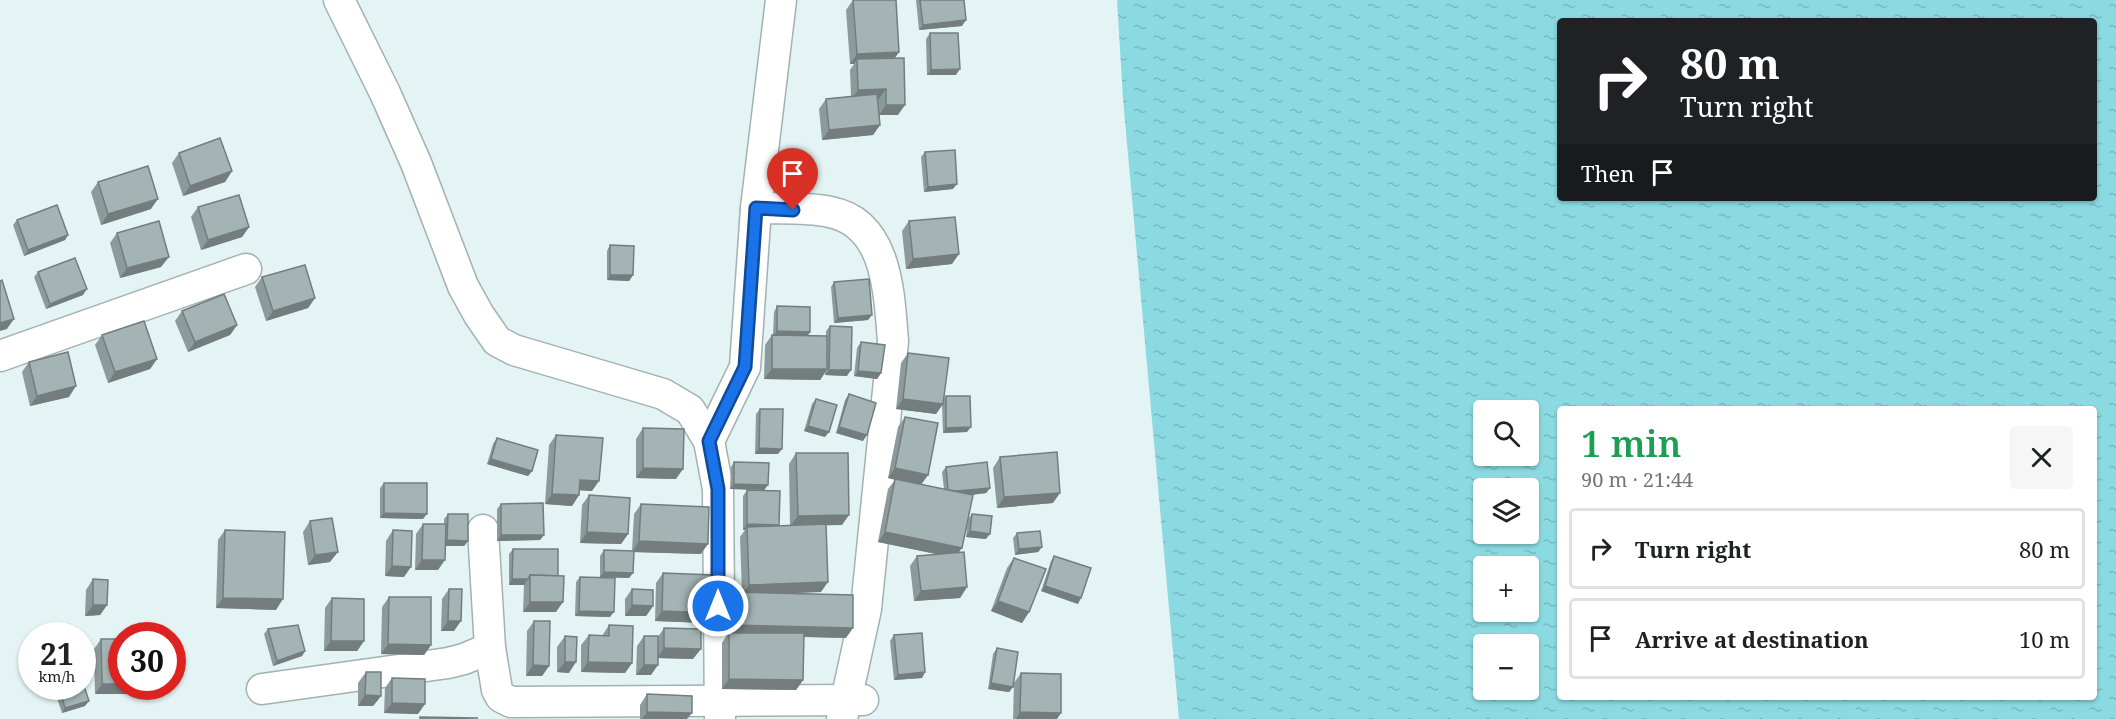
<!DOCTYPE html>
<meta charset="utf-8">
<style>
body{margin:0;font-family:"Noto Serif",serif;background:#f6f6f6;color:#202124;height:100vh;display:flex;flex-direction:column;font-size:22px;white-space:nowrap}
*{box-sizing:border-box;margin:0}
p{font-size:20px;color:#757577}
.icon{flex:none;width:33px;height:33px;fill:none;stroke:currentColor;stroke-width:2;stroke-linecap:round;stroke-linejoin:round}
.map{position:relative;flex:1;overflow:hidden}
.side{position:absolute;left:1557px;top:406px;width:540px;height:294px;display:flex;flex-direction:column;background:#fff;border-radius:6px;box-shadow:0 2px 4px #0004}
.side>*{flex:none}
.guide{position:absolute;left:1557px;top:18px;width:540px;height:183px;border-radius:6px;box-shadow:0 2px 4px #0004;background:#202124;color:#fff;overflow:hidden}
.controls{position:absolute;left:1473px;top:400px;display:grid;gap:12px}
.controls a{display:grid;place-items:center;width:66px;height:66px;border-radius:6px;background:#fff;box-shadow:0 2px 4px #0004;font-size:30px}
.speed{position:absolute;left:18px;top:622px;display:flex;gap:12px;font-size:30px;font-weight:700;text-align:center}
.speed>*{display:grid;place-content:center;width:78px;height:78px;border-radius:50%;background:#fff;box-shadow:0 2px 4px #0004;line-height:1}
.speed small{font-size:15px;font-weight:400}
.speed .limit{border:9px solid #d22;background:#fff;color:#111}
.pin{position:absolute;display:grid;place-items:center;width:51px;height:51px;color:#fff;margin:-62px -26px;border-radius:50% 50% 50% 0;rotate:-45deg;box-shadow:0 0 6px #0007}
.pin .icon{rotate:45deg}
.me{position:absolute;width:66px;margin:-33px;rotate:0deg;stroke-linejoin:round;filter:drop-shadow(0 0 4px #0008)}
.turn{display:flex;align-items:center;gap:21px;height:126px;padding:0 24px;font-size:27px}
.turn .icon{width:78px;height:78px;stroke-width:2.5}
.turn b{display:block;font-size:42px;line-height:51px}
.then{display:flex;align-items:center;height:57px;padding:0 24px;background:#0003;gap:12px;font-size:22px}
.round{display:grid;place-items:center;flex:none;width:63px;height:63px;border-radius:6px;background:#f6f6f6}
.summary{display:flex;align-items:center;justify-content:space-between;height:102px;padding:0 24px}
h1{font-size:36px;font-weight:600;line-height:45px;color:#1e9e55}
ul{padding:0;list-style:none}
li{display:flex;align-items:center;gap:18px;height:81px;margin:0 12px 9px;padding:0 12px;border:3px solid #e0e0e0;border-radius:6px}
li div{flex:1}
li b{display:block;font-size:22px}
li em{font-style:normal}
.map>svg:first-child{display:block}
</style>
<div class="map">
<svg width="2116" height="719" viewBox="0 0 2116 719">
<defs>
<pattern id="water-ripples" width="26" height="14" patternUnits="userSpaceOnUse" patternTransform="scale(1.5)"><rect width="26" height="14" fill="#8bdae2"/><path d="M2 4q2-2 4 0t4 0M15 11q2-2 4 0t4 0" fill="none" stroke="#77bac1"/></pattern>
</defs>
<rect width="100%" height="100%" fill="#e4f4f5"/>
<path fill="url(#water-ripples)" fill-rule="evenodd" d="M 1117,0 L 2116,0 L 2116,719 L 1179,719 L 1123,99 ZM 1560,21 L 2094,21 L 2094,198 L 1560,198 ZM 1560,410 L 2094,410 L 2094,698 L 1560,698 ZM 1484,411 L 1528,411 L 1528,456 L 1484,456 ZM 1484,489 L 1528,489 L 1528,534 L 1484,534 ZM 1484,567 L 1528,567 L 1528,612 L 1484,612 ZM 1484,645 L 1528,645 L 1528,690 L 1484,690 Z"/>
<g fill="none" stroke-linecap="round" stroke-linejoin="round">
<defs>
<g id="minor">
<polyline points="339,0 385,93 416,163 463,286 479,315 497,341 514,350 663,394 690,410 709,441 718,489 720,719"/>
<path d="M 781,0 L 756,208 C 780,209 806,207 830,212 C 888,223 889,294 893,341 L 866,609 L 842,719"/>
<polyline points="0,356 246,269"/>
<polyline points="709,441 745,367 756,208"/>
<polyline points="483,530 490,648 497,690 501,697 511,702 863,700"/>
<polyline points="262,689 448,663 464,659 490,648"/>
</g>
</defs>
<use href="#minor" stroke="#a2b1b2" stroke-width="33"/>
<use href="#minor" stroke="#fff" stroke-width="30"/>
</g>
<g fill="#8d9a9b">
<polygon points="853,0 899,52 894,59 898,115 879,115 880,125 873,135 822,140 819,109 826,99 851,96 850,70 854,64 850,64 846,10"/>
<polygon points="916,0 964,0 962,26 919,30"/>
<polygon points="930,33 956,75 927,75 926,39"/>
<polygon points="925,152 953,189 924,192 921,157"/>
<polygon points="179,153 232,171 225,182 183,196 172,163"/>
<polygon points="98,182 151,209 101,225 91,192"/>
<polygon points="198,207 249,227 242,237 201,250 191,217"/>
<polygon points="17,220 68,235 65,240 24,256 13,225"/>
<polygon points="909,221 952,264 906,269 902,231"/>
<polygon points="117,233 161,267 120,278 110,243"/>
<polygon points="610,245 633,275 629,281 607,280 607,251"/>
<polygon points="38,272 83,295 46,309 34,277"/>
<polygon points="262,277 315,298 308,308 266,321 255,287"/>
<polygon points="834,282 868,320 834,323 831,287"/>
<polygon points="777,306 810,332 808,336 826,336 826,331 830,326 847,376 825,375 825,373 820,380 764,379 765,345 772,335 773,335 774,312"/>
<polygon points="182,311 237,325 230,335 188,352 175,321"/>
<polygon points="102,335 157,359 150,369 108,383 95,345"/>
<polygon points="861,342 881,373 877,379 854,376 857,348"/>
<polygon points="908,353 944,398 946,396 967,432 943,433 942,405 936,414 896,409 901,363"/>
<polygon points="29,362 69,397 30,406 22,372"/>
<polygon points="849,394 863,441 836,433 845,400"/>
<polygon points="816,399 825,437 804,431 812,404"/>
<polygon points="760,409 778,454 755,454 756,414"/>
<polygon points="905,417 928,475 921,484 944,489 942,472 946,467 990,488 986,493 972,495 959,552 967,587 960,598 914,601 910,566 917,556 937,554 878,542 888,489 895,480 888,478 898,427"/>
<polygon points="643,428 676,479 636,478 636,439"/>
<polygon points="556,435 592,491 580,490 579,495 572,506 545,504 549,445"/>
<polygon points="497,438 532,471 528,476 487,464 493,444"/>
<polygon points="796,453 842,525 826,525 821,592 784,593 846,638 804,637 803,680 796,690 722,689 722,643 727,635 724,635 725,602 732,592 742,592 740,537 745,530 743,530 743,496 747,490 778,526 790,525 789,464"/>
<polygon points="1000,457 1053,503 997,508 993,468"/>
<polygon points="734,462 768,485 764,490 730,489 731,467"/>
<polygon points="384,483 423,519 380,518 380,488"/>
<polygon points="589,495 628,534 621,544 580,543 582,505"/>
<polygon points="501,504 544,535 540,540 497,541 497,509"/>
<polygon points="641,504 701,554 634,552 633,573 629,578 600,577 600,556 604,550 632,551 634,514"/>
<polygon points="448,514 468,541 464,546 446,546 438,570 415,570 416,534 423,524 444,524 444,519"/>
<polygon points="972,514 986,539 966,537 968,519"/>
<polygon points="310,521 330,562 308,565 303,532"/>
<polygon points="225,530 276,610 216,608 218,540"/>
<polygon points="393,530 404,577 385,576 386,541"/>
<polygon points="1017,533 1042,547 1038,552 1015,555 1013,538"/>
<polygon points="513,549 556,612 523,612 524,585 509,585 509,554"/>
<polygon points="1054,556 1078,604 1041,591 1051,561"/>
<polygon points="1014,558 1029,612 1022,623 991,611 1007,568"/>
<polygon points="663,573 705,623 655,621 656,583"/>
<polygon points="580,577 610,617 575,616 576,582"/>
<polygon points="93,579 107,605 100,615 85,616 86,590"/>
<polygon points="449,589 454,631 441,631 442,599"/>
<polygon points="632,589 653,606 646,616 625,616 625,599"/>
<polygon points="389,597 431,645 424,655 381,654 382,607"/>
<polygon points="332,598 364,641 357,651 324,651 325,608"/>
<polygon points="534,621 549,666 542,676 526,676 527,631"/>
<polygon points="609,625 632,663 625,673 581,672 581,645 589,635 602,636"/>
<polygon points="664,628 693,659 658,658 651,675 636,675 637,646 644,636 658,637"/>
<polygon points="268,629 305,651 302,656 273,666 264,634"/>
<polygon points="894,635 925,672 922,678 894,680 890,641"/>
<polygon points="565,636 569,673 557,672 557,647"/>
<polygon points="101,639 127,694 95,694 94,649"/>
<polygon points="997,648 1013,687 1009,692 988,689 993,654"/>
<polygon points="366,672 381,696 373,706 358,706 358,683"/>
<polygon points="1021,673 1057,719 1013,719 1014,683"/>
<polygon points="392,678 418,714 384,713 385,688"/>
<polygon points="53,687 82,687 85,706 62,713"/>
<polygon points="647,694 687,719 640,719 640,705"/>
</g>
<g fill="#737d7e">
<polygon points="966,20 962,26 919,30 923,25"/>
<polygon points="899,52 892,62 857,59 854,64 850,64 857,54"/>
<polygon points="960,69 956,75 927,75 931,70"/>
<polygon points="886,89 879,99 851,100 858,90"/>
<polygon points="886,105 905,105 898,115 879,115"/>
<polygon points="880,125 873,135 822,140 829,130"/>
<polygon points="232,171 225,182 183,196 190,186"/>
<polygon points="957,184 953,189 924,192 928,187"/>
<polygon points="158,199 151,209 101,225 108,214"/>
<polygon points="249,227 242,237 201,250 208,240"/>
<polygon points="68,235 65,240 24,256 28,250"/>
<polygon points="959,254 952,264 906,269 913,259"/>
<polygon points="169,257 161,267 120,278 127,268"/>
<polygon points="610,275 633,275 629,281 607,280"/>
<polygon points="87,289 83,295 46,309 50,304"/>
<polygon points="315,298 308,308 266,321 273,311"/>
<polygon points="872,315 868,320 834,323 838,318"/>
<polygon points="14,319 7,329 0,331 0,323"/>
<polygon points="237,325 230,335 188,352 195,342"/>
<polygon points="777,331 810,332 806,337 773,336"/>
<polygon points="157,359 150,369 108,383 115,372"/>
<polygon points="772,369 827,369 820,380 764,379"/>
<polygon points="829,370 851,370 847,376 825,375"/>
<polygon points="858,371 881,373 877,379 854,376"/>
<polygon points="76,386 69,397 30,406 37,396"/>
<polygon points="903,399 943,404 936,414 896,409"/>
<polygon points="808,426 829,432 825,437 804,431"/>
<polygon points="839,427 867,435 863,441 836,433"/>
<polygon points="971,427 967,432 943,433 946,428"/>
<polygon points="759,448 782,449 778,454 755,454"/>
<polygon points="491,459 532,471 528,476 487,464"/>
<polygon points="643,468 683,469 676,479 636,478"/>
<polygon points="895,468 928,475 921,485 888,478"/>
<polygon points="580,480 599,481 592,491 573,490"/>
<polygon points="734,484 768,485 764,490 730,489"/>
<polygon points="990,488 986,493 944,498 948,492"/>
<polygon points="1060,493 1053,503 997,508 1004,497"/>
<polygon points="552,494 579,495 572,506 545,504"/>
<polygon points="384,513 427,514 423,519 380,518"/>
<polygon points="849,515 842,525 790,526 798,516"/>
<polygon points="747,524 779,525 747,530 747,527 745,530 743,530"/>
<polygon points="970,531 990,534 986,539 966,537"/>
<polygon points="587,532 628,534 621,544 580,543"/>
<polygon points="885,532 962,548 955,558 878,542"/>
<polygon points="501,535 544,535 540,540 497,541"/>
<polygon points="447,540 468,541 464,546 443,546"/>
<polygon points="639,541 708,544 701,554 632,552"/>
<polygon points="1042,547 1038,552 1015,555 1019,549"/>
<polygon points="338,552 330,562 308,565 315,555"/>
<polygon points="422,560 445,560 438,570 415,570"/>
<polygon points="392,566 411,567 404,577 385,576"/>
<polygon points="604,572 633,573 629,578 600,577"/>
<polygon points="512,579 528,579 524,585 509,585"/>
<polygon points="828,582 821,592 742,595 749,585"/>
<polygon points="1045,586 1081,598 1078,604 1041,591"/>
<polygon points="967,587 960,598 914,601 921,591"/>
<polygon points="223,598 283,599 276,610 216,608"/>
<polygon points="998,601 1029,612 1022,623 991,611"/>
<polygon points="530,602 563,602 556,612 523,612"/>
<polygon points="93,605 107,605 100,615 85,616"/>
<polygon points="632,605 653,606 646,616 625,616"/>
<polygon points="579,611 614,612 610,617 575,616"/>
<polygon points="662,611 712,613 705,623 655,621"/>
<polygon points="448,621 461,621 454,631 441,631"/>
<polygon points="731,625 853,628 846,638 729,635 729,633 727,635 724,635"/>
<polygon points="331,641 364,641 357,651 324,651"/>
<polygon points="388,644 431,645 424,655 381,654"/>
<polygon points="664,648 701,649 693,659 657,658"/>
<polygon points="305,651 302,656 273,666 277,661"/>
<polygon points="565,662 576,662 569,673 557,672"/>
<polygon points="588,662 632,663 625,673 581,672"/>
<polygon points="533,665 549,666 542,676 526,676"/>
<polygon points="644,665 658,665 651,675 636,675"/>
<polygon points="925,672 922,678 894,680 898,675"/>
<polygon points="729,679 803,680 796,690 722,689"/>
<polygon points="991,683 1013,687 1009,692 988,689"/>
<polygon points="102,684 122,684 122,687 132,687 127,694 95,694"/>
<polygon points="365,695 381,696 373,706 358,706"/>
<polygon points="89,701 85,706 62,713 65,708"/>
<polygon points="392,703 425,704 418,714 384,713"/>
<polygon points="647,712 692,713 687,719 642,719"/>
<polygon points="1020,712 1061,713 1057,719 1016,719"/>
</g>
<g fill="#a4b3b4" stroke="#737d7e" stroke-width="1.5">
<polygon points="853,0 896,0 899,52 857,54"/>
<polygon points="920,0 964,0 966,20 923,25"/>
<polygon points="930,33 958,33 960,69 931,70"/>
<polygon points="904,58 905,105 886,105 886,89 858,90 857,59"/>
<polygon points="877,94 880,125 829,130 826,99"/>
<polygon points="220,138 232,171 190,186 179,153"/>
<polygon points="955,150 957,184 928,187 925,152"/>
<polygon points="148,166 158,199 108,214 98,182"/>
<polygon points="239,195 249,227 208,240 198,207"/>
<polygon points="57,205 68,235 28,250 17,220"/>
<polygon points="955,217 959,254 913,259 909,221"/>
<polygon points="159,221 169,257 127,268 117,233"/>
<polygon points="610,245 634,246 633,275 610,275"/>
<polygon points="75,258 87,289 50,304 38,272"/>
<polygon points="305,265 315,298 273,311 262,277"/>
<polygon points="869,279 872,315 838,318 834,282"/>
<polygon points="2,280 14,319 0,323 0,281"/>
<polygon points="224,294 237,325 195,342 182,311"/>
<polygon points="777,306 810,307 810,332 777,331"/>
<polygon points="144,321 157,359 115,372 102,335"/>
<polygon points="830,326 852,327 851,370 829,370"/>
<polygon points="772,335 827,336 827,369 772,369"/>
<polygon points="861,342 885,345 881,373 858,371"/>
<polygon points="68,352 76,386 37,396 29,362"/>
<polygon points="908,353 949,358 943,404 903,399"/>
<polygon points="849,394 876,403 867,435 839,427"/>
<polygon points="946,396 970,396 971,427 946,428"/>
<polygon points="816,399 837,405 829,432 808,426"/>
<polygon points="760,409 783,409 782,449 759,448"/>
<polygon points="905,417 938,423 928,475 895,468"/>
<polygon points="643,428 684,429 683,469 643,468"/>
<polygon points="556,435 603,438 599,481 580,480 579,495 552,494"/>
<polygon points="497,438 538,450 532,471 491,459"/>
<polygon points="1057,452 1060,493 1004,497 1000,457"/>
<polygon points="796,453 848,453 849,515 798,516"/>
<polygon points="734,462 769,463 768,485 734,484"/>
<polygon points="987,462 990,488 957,491 948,490 946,467"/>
<polygon points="895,479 973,495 962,548 885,532"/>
<polygon points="384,483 427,483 427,514 384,513"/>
<polygon points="747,490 780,491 779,525 747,524"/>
<polygon points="589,495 630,498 628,534 587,532"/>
<polygon points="543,503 544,535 501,535 501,504"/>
<polygon points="641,504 709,507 708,544 639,541"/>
<polygon points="448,514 468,514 468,541 447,540"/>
<polygon points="972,514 992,516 990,534 970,531"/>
<polygon points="332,518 338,552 315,555 310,521"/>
<polygon points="423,524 446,524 445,560 422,560"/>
<polygon points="826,524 828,582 749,585 747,527"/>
<polygon points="225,530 285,532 283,599 223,598"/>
<polygon points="393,530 412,531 411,567 392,566"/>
<polygon points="1040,531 1042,547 1019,549 1017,533"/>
<polygon points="513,549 558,549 558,576 530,575 528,579 512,579"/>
<polygon points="604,550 634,551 633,573 604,572"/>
<polygon points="964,552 967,587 921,591 917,556"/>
<polygon points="1054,556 1091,568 1081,598 1045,586"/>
<polygon points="1014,558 1046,569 1029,612 998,601"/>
<polygon points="663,573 713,575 712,613 662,611"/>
<polygon points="530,575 564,576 563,602 530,602"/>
<polygon points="580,577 615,578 614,612 579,611"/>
<polygon points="93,579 108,580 107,605 93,605"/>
<polygon points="449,589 462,589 461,621 448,621"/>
<polygon points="632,589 653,590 653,606 632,605"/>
<polygon points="732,592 853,595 853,628 731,625"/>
<polygon points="389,597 431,597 431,645 388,644"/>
<polygon points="332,598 364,599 364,641 331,641"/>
<polygon points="534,621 550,621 549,666 533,665"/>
<polygon points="298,625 305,651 277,661 268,629"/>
<polygon points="609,625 633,626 632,663 588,662 589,635 609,636"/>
<polygon points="664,628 701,629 701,649 664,648"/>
<polygon points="729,633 804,633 803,680 729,679"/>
<polygon points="922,633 925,672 898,675 894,635"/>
<polygon points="565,636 577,637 576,662 565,662"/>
<rect x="644" y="636" width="14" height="29"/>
<polygon points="101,639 122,639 122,684 102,684"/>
<polygon points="997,648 1018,652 1013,687 991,683"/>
<polygon points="366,672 381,672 381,696 365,695"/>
<polygon points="1021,673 1061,674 1061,713 1020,712"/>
<polygon points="392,678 425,679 425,704 392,703"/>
<polygon points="82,680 89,701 65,708 59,687 82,687"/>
<polygon points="647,694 692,696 692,713 647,712"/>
<polygon points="420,717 478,718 420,719"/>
</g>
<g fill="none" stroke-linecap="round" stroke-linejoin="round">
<defs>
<polyline id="route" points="718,606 718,489 709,441 745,367 756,208 793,210"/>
</defs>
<use href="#route" stroke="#114b97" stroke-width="15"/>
<use href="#route" stroke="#1a73e8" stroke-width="10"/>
</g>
</svg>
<div class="controls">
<a><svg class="icon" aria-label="search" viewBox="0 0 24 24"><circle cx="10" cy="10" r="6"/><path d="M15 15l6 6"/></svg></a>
<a><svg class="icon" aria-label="layers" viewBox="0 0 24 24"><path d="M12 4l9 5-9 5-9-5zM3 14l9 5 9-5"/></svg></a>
<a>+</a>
<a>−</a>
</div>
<div class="speed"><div>21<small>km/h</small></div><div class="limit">30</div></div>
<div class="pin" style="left:793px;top:210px;background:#d93025"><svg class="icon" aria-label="arrive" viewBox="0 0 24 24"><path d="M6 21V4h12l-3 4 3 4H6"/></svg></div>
<svg class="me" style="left:718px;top:606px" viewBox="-20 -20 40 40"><circle r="17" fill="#1a73e8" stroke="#fff" stroke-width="3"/><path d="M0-11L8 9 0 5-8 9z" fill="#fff"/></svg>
<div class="guide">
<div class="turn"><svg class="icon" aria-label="right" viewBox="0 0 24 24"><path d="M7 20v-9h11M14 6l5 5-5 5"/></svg><div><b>80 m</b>Turn right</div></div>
<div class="then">Then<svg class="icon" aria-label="arrive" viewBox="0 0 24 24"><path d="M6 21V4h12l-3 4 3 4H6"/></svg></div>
</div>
<section class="side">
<div class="summary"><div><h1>1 min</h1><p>90 m · 21:44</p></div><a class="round"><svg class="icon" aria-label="close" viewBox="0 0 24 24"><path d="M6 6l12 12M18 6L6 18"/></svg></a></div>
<ul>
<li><svg class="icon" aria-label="right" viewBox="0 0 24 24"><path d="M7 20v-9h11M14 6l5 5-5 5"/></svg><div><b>Turn right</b></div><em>80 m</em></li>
<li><svg class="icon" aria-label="arrive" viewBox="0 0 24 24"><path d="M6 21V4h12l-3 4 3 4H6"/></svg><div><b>Arrive at destination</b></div><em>10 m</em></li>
</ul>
</section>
</div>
